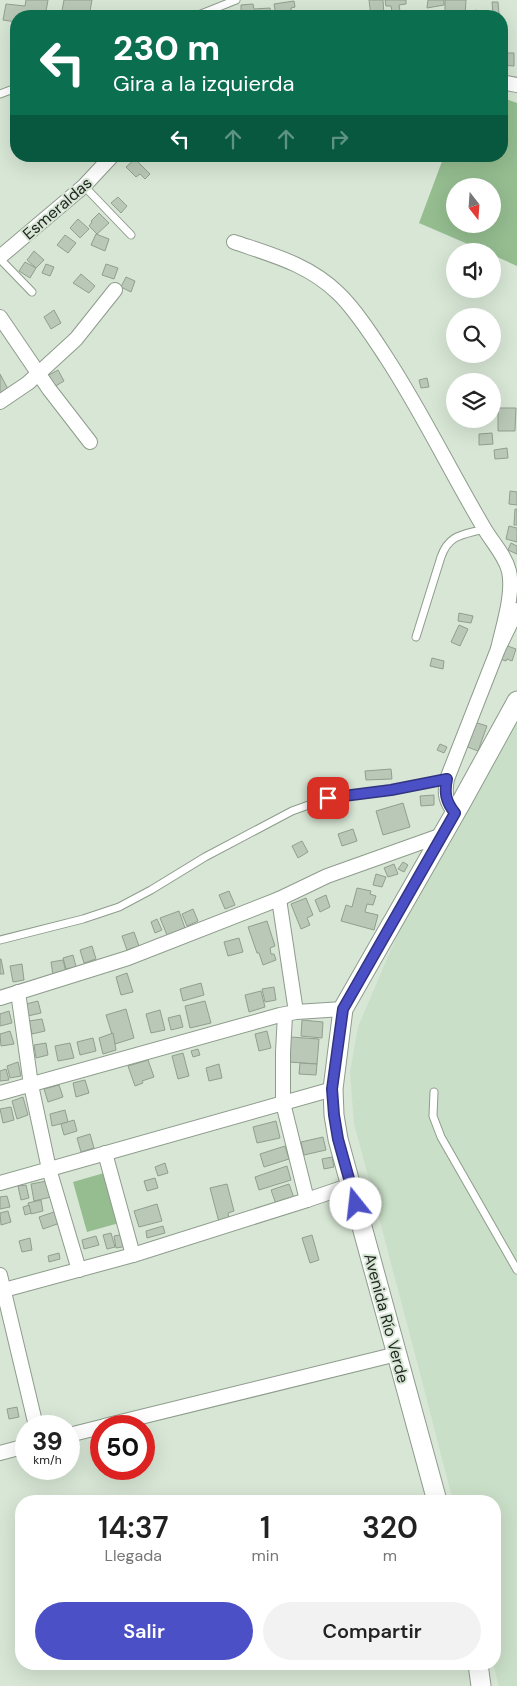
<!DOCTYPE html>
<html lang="es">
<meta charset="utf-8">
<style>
body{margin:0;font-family:"DM Sans",sans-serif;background:#f2f2f2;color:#222;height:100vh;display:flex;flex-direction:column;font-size:19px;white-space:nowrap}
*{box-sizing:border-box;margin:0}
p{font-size:16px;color:#767676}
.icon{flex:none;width:28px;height:28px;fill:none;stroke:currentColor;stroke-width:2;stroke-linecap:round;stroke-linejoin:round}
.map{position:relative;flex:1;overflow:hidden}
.panel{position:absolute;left:15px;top:1495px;width:486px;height:175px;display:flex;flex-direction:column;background:#fff;border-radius:20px;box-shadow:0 5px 20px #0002}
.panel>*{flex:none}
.hud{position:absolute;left:10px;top:10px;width:498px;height:152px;border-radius:20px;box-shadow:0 5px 20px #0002;background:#0b6e4f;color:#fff;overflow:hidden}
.needle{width:32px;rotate:163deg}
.tools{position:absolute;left:446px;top:178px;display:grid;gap:10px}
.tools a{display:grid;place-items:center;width:55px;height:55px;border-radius:50%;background:#fff;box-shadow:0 5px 20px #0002;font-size:25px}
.speed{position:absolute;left:15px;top:1415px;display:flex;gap:10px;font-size:25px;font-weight:700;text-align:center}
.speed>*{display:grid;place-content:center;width:65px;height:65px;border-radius:50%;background:#fff;box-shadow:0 5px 20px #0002;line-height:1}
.speed small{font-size:12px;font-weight:400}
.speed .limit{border:8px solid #d22;background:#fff;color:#111}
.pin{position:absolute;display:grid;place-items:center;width:42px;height:42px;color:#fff;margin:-21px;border-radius:10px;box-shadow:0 2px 8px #0006}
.me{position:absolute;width:55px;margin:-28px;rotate:344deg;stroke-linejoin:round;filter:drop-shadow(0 0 4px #0008)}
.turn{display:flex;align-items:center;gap:18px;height:105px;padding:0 20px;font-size:22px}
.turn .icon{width:65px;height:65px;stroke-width:2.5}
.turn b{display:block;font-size:35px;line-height:42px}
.lanes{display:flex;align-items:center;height:48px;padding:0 20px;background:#0003;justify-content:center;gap:25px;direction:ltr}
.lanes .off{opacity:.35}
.eta{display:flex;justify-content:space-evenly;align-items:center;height:85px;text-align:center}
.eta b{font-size:30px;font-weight:600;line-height:35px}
.primary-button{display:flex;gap:10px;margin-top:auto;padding:10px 20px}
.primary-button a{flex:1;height:58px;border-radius:30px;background:#4c50c6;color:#fff;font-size:20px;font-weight:600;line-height:58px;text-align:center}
.primary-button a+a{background:#f2f2f2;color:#222}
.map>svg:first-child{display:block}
</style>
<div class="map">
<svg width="517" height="1686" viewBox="0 0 517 1686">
<rect width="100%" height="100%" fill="#d7e6d5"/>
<polygon fill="#cadfc7" points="517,723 517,1686 499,1686 493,1664 495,1664 495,1501 453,1501 415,1354 354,1123 350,1072 358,1027 398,933"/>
<g fill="#95bd90" fill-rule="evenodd">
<path d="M 501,97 L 517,103 L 517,266 L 493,255 L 492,251 L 484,251 L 419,223 L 444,156 L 501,156 ZM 455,186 L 492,186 L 492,224 L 455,224 Z"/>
<polygon points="104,1173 119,1223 87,1232 73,1182"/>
</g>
<g fill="#b9c8b7" stroke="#919f8f">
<polygon points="26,0 48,0 46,11 61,13 61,16 16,16 16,22 3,20 6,4 25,6"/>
<polygon points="64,0 92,0 89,16 61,16"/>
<polygon points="369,0 383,0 384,16 371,16"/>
<polygon points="385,0 406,0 406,4 399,5 400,11 392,12 391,6 386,6"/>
<polygon points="428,0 444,0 444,5 427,8"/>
<polygon points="445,0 466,0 465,16 445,16"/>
<polygon points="294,1 295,7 291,8 292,16 276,16 274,4"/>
<polygon points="492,2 498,2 499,14 493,14"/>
<polygon points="253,4 254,9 270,8 271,16 241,16 241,5"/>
<polygon points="477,10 478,15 466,16 466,13"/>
<polygon points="502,53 514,53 514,66 501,65"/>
<polygon points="135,159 150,174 145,179 140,174 136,177 126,167"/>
<polygon points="118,197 127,206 121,213 111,203"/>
<polygon points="99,213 109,223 97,234 89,226 92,222 91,221"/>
<polygon points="78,219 89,229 80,238 70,228"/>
<polygon points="96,234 109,239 105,251 91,245"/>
<polygon points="65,235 76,243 68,253 57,245"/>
<polygon points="34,251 44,260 36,268 27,260"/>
<polygon points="25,262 36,268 30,278 19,271"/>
<polygon points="46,264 54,267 50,276 42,273"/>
<polygon points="106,264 118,268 114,279 102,275"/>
<polygon points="81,274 95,286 89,293 73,283"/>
<polygon points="126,277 135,281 131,292 121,287"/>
<polygon points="54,310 61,323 51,329 44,317"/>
<polygon points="58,370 64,381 54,387 47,376"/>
<polygon points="0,374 8,389 0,393"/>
<polygon points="427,378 429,387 421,388 419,380"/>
<polygon points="498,408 516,408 515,431 498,431"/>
<polygon points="492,433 493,444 479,445 479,434"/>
<polygon points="507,448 508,458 495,459 494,450"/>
<polygon points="510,491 517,492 517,505 509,504"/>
<polygon points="515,509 517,509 517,525 514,525"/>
<polygon points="509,526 517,528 517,542 506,539"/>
<polygon points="511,543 517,546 517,554 508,550"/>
<polygon points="459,613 473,616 471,623 458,621"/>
<polygon points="459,625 468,629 460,646 451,642"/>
<polygon points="505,645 516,649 512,661 507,659 506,661 500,659"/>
<polygon points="432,658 444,661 443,669 430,666"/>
<polygon points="474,722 487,726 478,751 465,746"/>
<polygon points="440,744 447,747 444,753 437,750"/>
<polygon points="391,769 392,779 366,780 365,771"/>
<polygon points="434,795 434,805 421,806 420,796"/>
<polygon points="403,803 410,827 383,835 376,811"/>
<polygon points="353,829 357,841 342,846 338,834"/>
<polygon points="302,841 308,852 298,858 292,846"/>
<polygon points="403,862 408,865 404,872 398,869"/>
<polygon points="394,864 398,874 388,877 384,868"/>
<polygon points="376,874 386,877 382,887 373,885"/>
<polygon points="357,888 371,891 370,894 376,896 373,905 367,904 365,912 378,915 374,930 341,921 346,905 352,907"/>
<polygon points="229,891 235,905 225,909 219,895"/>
<polygon points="326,895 330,907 320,912 315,900"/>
<polygon points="306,898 313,915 307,918 310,925 301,929 291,904"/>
<polygon points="193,909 198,921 187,926 182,914"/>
<polygon points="179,911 185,928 167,935 160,918"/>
<polygon points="157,919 162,930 155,933 151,922"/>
<polygon points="267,921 275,946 270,948 271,954 274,954 276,960 263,965 259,953 257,953 248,927"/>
<polygon points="134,932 139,946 127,950 122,936"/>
<polygon points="239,938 243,952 228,956 224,942"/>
<polygon points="92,946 96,959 84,963 80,950"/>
<polygon points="73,955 76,967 66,969 63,958"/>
<polygon points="0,959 1,959 4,974 0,974"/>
<polygon points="63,960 66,972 53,975 51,962"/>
<polygon points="22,964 24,980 13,982 10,966"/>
<polygon points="127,973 133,992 121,995 116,977"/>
<polygon points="201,983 204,995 183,1001 180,989"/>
<polygon points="274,987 276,1000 265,1002 262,989"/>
<polygon points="261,991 265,1007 249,1012 245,995"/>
<polygon points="38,1001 41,1013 28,1016 26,1004"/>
<polygon points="205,1001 211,1023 190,1028 185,1006"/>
<polygon points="126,1009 134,1038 115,1044 106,1015"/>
<polygon points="160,1010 165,1030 151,1033 146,1014"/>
<polygon points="9,1011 12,1023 0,1026 0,1014"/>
<polygon points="180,1015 183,1027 171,1030 168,1018"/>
<polygon points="42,1019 45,1031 32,1034 29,1021"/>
<polygon points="302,1020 323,1022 322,1038 301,1036"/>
<polygon points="10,1031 14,1044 1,1046 0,1034"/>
<polygon points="267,1031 271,1048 259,1051 255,1034"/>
<polygon points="113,1033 116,1050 103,1054 99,1038"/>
<polygon points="291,1037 319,1039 317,1064 289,1062"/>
<polygon points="93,1038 96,1051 80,1055 77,1042"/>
<polygon points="46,1043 48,1055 36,1058 34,1045"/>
<polygon points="70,1043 74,1058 58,1061 55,1046"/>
<polygon points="198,1049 200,1055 193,1057 191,1051"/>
<polygon points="183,1053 189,1076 178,1079 172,1056"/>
<polygon points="148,1060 154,1077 142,1081 143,1083 135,1086 128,1066"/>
<polygon points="18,1062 21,1076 10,1078 7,1066"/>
<polygon points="300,1063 317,1064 316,1075 299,1074"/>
<polygon points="219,1064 222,1078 209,1081 206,1068"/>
<polygon points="6,1069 9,1080 0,1081 0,1071"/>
<polygon points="85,1080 89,1093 76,1097 73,1083"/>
<polygon points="59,1085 63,1097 48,1102 44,1089"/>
<polygon points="23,1097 28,1115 17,1119 12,1101"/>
<polygon points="11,1107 14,1120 3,1123 0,1109"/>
<polygon points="65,1110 68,1122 52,1126 50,1114"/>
<polygon points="74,1120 77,1131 64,1135 61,1124"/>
<polygon points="276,1121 280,1138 257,1143 253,1127"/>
<polygon points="90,1134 94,1148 81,1152 77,1138"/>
<polygon points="323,1137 326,1150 304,1155 301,1142"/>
<polygon points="285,1146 289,1159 264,1167 260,1154"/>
<polygon points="332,1157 334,1167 324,1169 322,1159"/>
<polygon points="165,1163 168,1173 158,1176 155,1167"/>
<polygon points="287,1166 291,1180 259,1190 255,1177"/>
<polygon points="155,1178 158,1188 147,1191 144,1181"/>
<polygon points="47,1181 51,1197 34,1201 31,1184"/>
<polygon points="227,1184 234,1211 228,1213 229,1219 219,1222 210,1188"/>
<polygon points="289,1184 294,1198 276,1204 271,1190"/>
<polygon points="26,1185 29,1198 21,1200 18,1186"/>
<polygon points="7,1196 10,1207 0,1209 0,1197"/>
<polygon points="41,1200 43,1211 31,1214 28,1203"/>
<polygon points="157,1204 162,1221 139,1227 134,1211"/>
<polygon points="29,1205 31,1213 25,1215 23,1207"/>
<polygon points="8,1211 11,1222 1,1225 0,1213"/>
<polygon points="57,1211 60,1223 43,1229 39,1217"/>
<polygon points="163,1226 165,1233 147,1238 146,1231"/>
<polygon points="111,1233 115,1247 107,1249 103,1235"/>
<polygon points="125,1234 128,1246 116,1248 114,1236"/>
<polygon points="312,1235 319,1260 310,1263 302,1238"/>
<polygon points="96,1236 99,1245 84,1249 82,1240"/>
<polygon points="30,1238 32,1250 22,1252 19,1241"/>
<polygon points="59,1253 60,1259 49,1262 48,1256"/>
<polygon points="17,1407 19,1417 9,1419 7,1409"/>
</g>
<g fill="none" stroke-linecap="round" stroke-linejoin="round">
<defs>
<g id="service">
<polyline points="196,16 236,0"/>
<polyline points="0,94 16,88"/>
<polyline points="84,186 131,235"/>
<polyline points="0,259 32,292"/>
<path d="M 416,637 L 441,557 C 449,534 463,535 484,529"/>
<polyline points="0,940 83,919 119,907 151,890 205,857 292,811 328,798 391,790 447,779"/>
<polyline points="434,1092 433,1116 441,1137 517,1270"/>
</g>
<g id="minor">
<polyline points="501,82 517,85"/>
<path d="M 234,242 C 272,255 308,264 338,293 C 355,309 373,337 386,357 C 422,412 450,471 484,528 C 492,542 505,555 509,571 C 514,594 503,626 498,649"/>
<polyline points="0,257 84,186 112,156"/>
<polyline points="0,317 49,389 90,442"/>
<polyline points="0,402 28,383 76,339 115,290"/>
<path d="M 455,813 C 446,802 444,794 447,779 L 498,649 L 517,610"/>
<polyline points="279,899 296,1012"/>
<polyline points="18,992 31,1085 49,1169 79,1270"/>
<polyline points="0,998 128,958 279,899 327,876 442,835"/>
<polyline points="0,1093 280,1015 296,1012 343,1009"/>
<polyline points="105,1153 133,1255"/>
<polyline points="0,1183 333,1089"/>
<polyline points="307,1200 351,1185"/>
<polyline points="0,1275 36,1426"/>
<polyline points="4,1290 133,1255 307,1200 283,1103 283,1052 285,1015"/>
<polyline points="104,1426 397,1354"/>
<polyline points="69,1435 101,1427"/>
<polyline points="0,1453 26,1446"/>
</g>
<g id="secondary">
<polyline points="437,1501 338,1139 334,1115 333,1089 343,1009 462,801 517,701"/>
<polyline points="478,1664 481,1686"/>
</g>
</defs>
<use href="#service" stroke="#8e9c8c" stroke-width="9"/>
<use href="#minor" stroke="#8e9c8c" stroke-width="16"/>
<use href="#secondary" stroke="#8e9c8c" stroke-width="21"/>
<use href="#service" stroke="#fff" stroke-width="7"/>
<use href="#minor" stroke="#fff" stroke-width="14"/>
<use href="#secondary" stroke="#fff" stroke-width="19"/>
</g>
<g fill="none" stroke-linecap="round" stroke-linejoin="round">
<defs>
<path id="route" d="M 328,798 L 391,790 L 447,779 C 444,793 446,802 455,813 L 343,1009 L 332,1089 L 334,1115 L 338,1139 L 356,1204"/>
</defs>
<use href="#route" stroke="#313481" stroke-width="12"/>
<use href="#route" stroke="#4c50c6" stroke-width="9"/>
</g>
<g text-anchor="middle" stroke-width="4" stroke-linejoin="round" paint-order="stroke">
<g font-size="16" fill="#1f241e" stroke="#d7e6d5">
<text transform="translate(57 208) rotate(-41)" y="6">Esmeraldas</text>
<text transform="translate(387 1318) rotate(75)" y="6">Avenida Río Verde</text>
</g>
</g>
</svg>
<div class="tools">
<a><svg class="needle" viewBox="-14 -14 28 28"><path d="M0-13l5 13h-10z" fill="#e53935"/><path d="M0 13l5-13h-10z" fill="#767676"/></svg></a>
<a><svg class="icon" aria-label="sound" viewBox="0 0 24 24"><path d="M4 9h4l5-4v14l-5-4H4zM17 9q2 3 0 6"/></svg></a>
<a><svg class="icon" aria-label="search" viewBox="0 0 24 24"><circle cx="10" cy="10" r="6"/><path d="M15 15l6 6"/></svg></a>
<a><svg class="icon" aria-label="layers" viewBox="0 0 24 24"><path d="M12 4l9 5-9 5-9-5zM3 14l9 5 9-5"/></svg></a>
</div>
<div class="speed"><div>39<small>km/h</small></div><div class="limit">50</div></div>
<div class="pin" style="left:328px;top:798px;background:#d93025"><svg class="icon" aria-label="arrive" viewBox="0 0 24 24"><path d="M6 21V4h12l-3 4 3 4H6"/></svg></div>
<svg class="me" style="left:356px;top:1204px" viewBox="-20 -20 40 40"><circle r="19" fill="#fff"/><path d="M0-13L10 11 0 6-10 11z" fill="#4c50c6"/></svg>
<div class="hud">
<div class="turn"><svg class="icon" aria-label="left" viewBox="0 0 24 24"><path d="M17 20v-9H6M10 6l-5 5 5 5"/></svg><div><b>230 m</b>Gira a la izquierda</div></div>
<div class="lanes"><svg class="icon" aria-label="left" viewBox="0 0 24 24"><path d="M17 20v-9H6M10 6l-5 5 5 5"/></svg><svg class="icon off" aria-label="ahead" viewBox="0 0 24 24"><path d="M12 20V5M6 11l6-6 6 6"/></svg><svg class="icon off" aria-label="ahead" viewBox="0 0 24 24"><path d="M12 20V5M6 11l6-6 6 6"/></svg><svg class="icon off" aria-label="right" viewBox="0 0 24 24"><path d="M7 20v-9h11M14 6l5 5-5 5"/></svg></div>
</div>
<section class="panel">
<div class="eta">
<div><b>14:37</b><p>Llegada</p></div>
<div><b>1</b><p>min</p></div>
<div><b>320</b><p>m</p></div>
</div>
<div class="primary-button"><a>Salir</a><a>Compartir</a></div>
</section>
</div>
